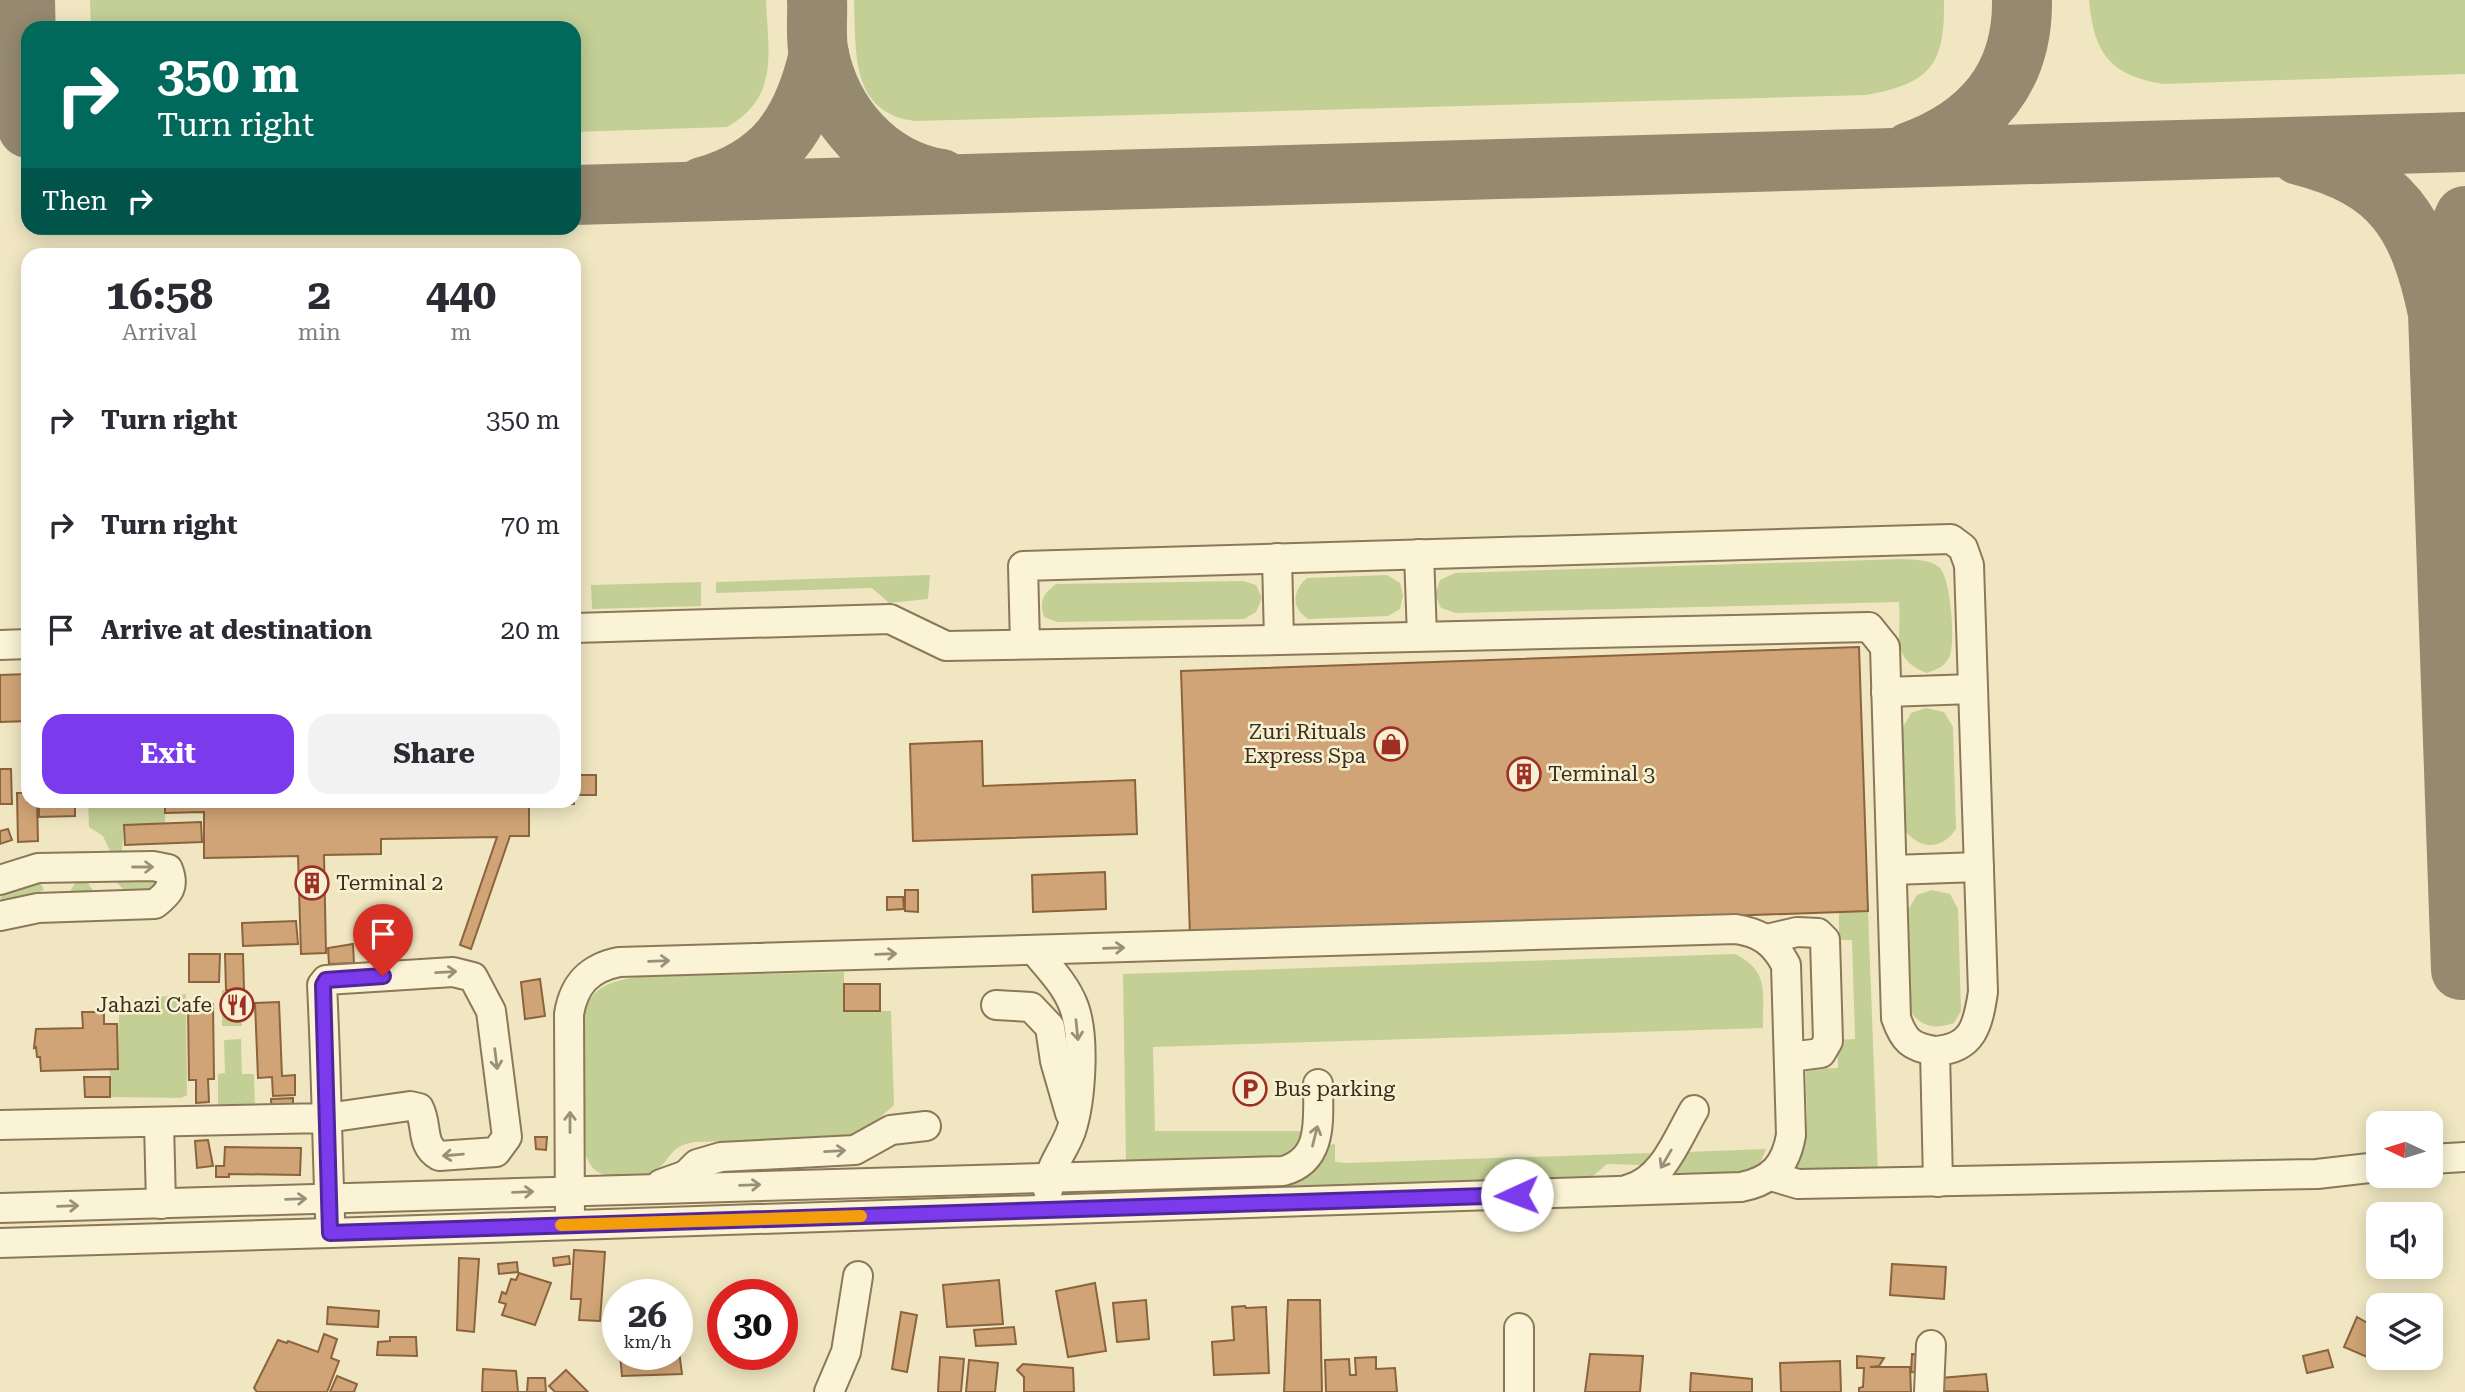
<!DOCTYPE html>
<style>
body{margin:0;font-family:"Roboto Serif",serif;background:#f2f2f3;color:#2b2b33;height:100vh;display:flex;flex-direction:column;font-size:26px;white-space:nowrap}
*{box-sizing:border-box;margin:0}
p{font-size:23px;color:#7c7c81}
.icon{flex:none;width:38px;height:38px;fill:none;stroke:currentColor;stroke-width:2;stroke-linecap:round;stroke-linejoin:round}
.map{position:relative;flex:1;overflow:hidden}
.details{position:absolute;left:21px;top:248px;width:560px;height:560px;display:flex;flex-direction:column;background:#fff;border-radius:21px;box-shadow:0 4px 18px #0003}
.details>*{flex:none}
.guide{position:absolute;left:21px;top:21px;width:560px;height:214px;border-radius:21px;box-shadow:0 4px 18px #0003;background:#00695c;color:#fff;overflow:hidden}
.needle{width:46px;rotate:274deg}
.tools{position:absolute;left:2366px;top:1111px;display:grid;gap:14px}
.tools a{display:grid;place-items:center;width:77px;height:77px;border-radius:14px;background:#fff;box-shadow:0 4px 18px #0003;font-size:35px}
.speed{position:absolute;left:602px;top:1279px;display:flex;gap:14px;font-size:35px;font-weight:700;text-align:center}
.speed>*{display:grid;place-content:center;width:91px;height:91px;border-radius:50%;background:#fff;box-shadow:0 4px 18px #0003;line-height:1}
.speed small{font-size:18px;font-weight:400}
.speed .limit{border:10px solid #d22;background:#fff;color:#111}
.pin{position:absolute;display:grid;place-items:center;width:60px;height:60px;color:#fff;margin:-72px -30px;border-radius:50% 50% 50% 0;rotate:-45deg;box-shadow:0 0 7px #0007}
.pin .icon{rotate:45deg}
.me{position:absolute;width:77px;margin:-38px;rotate:268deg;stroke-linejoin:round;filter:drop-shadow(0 0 5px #0008)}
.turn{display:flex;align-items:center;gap:24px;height:147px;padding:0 21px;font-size:32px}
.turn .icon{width:91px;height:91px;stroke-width:2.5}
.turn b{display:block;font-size:49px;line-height:60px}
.then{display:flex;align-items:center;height:66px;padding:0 21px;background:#0003;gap:14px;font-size:26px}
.eta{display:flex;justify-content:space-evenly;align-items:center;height:119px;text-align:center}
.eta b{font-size:42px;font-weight:700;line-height:49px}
.action{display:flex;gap:14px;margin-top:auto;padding:14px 21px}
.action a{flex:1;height:80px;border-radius:21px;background:#7c3aed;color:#fff;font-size:28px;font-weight:700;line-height:80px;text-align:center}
.action a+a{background:#f2f2f3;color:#2b2b33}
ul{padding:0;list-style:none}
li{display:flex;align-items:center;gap:21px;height:105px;padding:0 21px}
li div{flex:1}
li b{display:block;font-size:26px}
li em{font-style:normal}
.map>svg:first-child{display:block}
</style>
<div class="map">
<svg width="2465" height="1392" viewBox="0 0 2465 1392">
<rect width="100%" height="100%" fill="#f0e7c2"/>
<g fill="#c3cf95">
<path d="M 90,0 L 766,0 C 768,52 780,97 727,127 L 574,132 L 574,28 L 91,28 Z"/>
<path d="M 854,0 L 1944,0 C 1945,65 1931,83 1867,95 L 915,121 C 850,113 856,52 854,0 Z"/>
<path d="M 2089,0 L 2465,0 L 2465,74 L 2163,84 C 2109,75 2094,53 2089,0 Z"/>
<path d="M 1902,559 C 1915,560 1929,559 1939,567 C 1951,577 1956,644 1949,658 C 1944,667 1937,669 1927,673 C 1889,659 1902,635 1899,602 L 1456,613 L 1441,608 L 1435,595 L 1440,580 L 1455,573 Z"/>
<polygon points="930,575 928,599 889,603 872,588 716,593 716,582"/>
<path d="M 1387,575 L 1400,583 L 1403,595 L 1400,609 L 1388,616 L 1308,619 C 1291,608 1292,591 1307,578 Z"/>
<path d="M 1243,581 L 1256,585 L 1262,598 L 1256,612 L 1244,619 L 1057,622 L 1044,617 C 1039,601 1043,594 1056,584 Z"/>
<polygon points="701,582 701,606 592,609 591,585"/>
<path d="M 1926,708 L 1944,712 L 1953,727 L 1956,829 C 1942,850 1921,850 1905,831 L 1902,729 L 1911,713 Z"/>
<polygon points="88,802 165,802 165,823 124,825 122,851 111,853 103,836 89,827"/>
<polygon points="81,873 99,899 65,900"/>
<polygon points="109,874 155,874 154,888 144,898 132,899"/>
<polygon points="39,879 44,890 5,908 0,897"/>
<path d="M 1932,890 L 1950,894 L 1958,909 L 1961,1011 L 1954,1023 C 1935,1029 1924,1028 1910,1012 L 1908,910 L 1917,895 Z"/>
<path d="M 1868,911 L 1878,1174 L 1792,1175 C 1813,1147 1805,1103 1806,1069 L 1838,1068 L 1837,1040 L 1855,1039 L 1852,940 L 1839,940 L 1839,912 Z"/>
<path d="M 1735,954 C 1771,972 1762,994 1763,1028 L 1153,1047 L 1155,1131 L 1303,1131 L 1299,1147 L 1286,1155 L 1126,1161 L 1123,974 Z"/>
<path d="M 844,972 L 844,1011 L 891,1011 L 894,1105 L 866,1130 L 849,1138 L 694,1142 C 667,1147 673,1159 655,1171 C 642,1179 607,1180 595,1170 C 591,1167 588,1160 586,1156 L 581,1028 C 587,991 600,984 635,977 Z"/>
<polygon points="222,990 241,990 242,1026 222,1026"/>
<polygon points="186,994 187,1095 181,1098 110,1097 110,1069 118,1069 119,1010 131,1000"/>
<polygon points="241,1039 242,1074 254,1074 255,1109 218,1109 218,1074 225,1073 224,1040"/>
<polygon points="1335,1144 1335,1162 1347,1163 1651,1153 1642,1165 1607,1164 1586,1182 1276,1188 1307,1171 1322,1146"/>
<polygon points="1766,1149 1758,1168 1749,1172 1675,1175 1687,1152"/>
</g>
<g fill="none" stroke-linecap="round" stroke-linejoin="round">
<g stroke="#958a70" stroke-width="60">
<polyline points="25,0 28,128"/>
<path d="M 817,0 C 818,17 815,38 819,55 C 832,116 878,169 941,179"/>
<path d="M 1910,152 C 1981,126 2023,78 2022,0"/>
<path d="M 2299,155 C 2393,179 2419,223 2438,313 L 2461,970"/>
<path d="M 703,187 C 774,167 803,124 819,54"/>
<polyline points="574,195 2465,142"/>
<polyline points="2439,309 2444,263 2465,216"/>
</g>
</g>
<g fill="#d0a476" stroke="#8b633d" stroke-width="2">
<polygon points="1859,647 1868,911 1190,935 1181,671"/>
<polygon points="28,674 28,721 0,722 0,675"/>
<polygon points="982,741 983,786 1135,780 1137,834 913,841 910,744"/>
<polygon points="0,769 11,769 12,804 0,804"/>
<polygon points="574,775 596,775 596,795 579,795 579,790 574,790"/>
<polygon points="17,793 28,793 28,802 37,802 38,841 18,842"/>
<polygon points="39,802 75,802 75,816 39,817"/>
<polygon points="165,802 529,802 529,836 510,836 471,949 460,945 497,837 381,839 381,854 324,855 326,953 301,954 298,856 204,858 204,812 165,813"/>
<rect x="537" y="802" width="37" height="2"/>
<polygon points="201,822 202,842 125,845 124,825"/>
<polygon points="8,829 12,840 0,844 0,831"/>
<polygon points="1105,872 1106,909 1033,912 1032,875"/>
<polygon points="905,890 918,890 918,912 905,911"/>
<polygon points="887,897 903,897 904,909 887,910"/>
<polygon points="296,921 298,944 243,946 242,923"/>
<polygon points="353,944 354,963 329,964 328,948"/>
<polygon points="189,954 220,954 219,982 189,982"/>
<polygon points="225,954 243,954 244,990 226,990"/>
<polygon points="540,979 545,1016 525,1019 521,982"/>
<rect x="844" y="984" width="36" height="27"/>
<polygon points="279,1002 282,1076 295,1075 295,1095 273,1096 272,1077 258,1078 255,1003"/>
<polygon points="188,1004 213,1004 214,1079 208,1079 209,1102 196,1103 196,1080 189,1080"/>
<polygon points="82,1012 104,1012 104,1024 117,1024 118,1069 41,1071 40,1057 37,1057 36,1047 34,1048 36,1029 83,1028"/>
<polygon points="84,1077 110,1077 110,1097 85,1097"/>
<polygon points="293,1098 293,1115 272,1116 271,1099"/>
<polygon points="535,1137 547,1137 546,1150 536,1149"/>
<polygon points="208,1140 213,1166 197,1168 195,1141"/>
<polygon points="225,1147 301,1148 300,1175 229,1174 229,1177 216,1177 216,1166 224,1166"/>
<polygon points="574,1250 605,1252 600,1321 579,1320 581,1299 571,1299"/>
<polygon points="569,1256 570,1264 554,1266 553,1258"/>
<polygon points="459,1258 479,1259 474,1332 457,1330"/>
<polygon points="517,1262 518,1272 499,1274 498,1264"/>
<polygon points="1892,1264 1946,1267 1944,1299 1890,1295"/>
<polygon points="519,1273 551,1283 535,1325 502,1315 506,1304 499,1302 502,1292 506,1294 511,1279 516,1280"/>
<polygon points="999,1280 1003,1324 947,1327 943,1285"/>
<polygon points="1095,1283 1106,1351 1068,1357 1056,1291"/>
<polygon points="1146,1300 1149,1339 1117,1342 1113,1303"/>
<polygon points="1288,1300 1320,1300 1322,1392 1284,1392"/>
<polygon points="1245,1306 1246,1308 1266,1307 1269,1373 1214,1375 1212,1342 1234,1340 1232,1307"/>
<polygon points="328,1307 379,1311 378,1327 327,1324"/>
<polygon points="901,1312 917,1315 907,1372 892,1369"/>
<polygon points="2357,1317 2378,1329 2378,1348 2374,1360 2344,1347"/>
<polygon points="1014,1327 1016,1344 976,1346 974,1330"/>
<polygon points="324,1334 337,1339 331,1358 339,1361 327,1392 257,1392 254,1388 278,1340 287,1343 288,1341 318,1352"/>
<polygon points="677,1336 682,1374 622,1376 620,1354 677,1354"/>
<polygon points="390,1337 416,1337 417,1356 377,1355 378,1342 390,1341"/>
<polygon points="2328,1350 2333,1367 2307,1373 2303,1356"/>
<polygon points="1590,1354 1643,1356 1640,1392 1585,1392"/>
<polygon points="1912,1354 1925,1355 1924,1373 1911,1372"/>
<polygon points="1857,1356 1884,1358 1879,1366 1870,1367 1910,1367 1911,1392 1859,1392 1859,1388 1863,1387 1864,1368 1857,1368"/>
<polygon points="940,1357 964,1359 961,1392 938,1392"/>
<polygon points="1376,1357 1376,1369 1395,1368 1397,1392 1326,1392 1325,1360 1349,1359 1350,1375 1356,1375 1355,1358"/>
<polygon points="969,1360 998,1363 995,1392 966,1392"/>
<polygon points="1840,1361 1841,1392 1781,1392 1780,1363"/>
<polygon points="1023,1364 1073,1368 1074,1392 1024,1392 1024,1377 1017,1370"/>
<polygon points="483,1369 516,1371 518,1392 527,1392 528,1378 545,1378 546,1392 482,1392"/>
<polygon points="566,1370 588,1392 555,1392 549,1386"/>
<polygon points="1691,1373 1752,1379 1752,1392 1690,1392"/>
<polygon points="1986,1374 1988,1392 1942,1391 1941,1378"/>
<polygon points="337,1376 357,1384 354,1392 330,1392"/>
</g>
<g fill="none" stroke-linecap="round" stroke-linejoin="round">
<defs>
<g id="minor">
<polyline points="1419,554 1422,636"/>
<path d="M 1277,558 L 1279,640 L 1869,627 L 1885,647 L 1896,1018 C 1904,1041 1911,1047 1935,1051"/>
<polyline points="574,628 890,619 946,646 1279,640"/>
<path d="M 1025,644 L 1023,566 L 1951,539 L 1963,548 L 1969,565 L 1983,992 C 1978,1025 1973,1049 1935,1051 L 1938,1182"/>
<polyline points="0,645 28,644"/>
<polyline points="1886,692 1973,689"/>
<polyline points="1892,870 1979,867"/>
<path d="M 0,880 L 38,868 L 153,866 L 168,869 C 175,887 169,893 155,904 L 38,908 L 0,916"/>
<polyline points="1767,939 1797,932 1818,933 1825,940 1828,1041 1821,1053 1790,1057"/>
<path d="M 1034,950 C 1049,968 1066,985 1074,1007 C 1085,1037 1081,1101 1071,1131 C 1064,1151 1048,1168 1048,1190"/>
<polyline points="996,1005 1031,1007 1050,1027 1055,1061 1070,1113"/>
<polyline points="159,1123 161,1204"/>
<path d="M 0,1125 L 327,1118 L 410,1106 L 419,1108 C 428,1125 420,1145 439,1156 L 496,1152 L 507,1137 L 491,1011 L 473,977 L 453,972 L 326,980 L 322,985 C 326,1062 327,1139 330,1217"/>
<polyline points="2431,1159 2465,1157"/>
<polyline points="1771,1176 1798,1184 2317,1174 2378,1167"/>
<polyline points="661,1184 686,1175 697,1164 721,1157 855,1150 891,1130 926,1126"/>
<path d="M 1629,1189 C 1663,1180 1677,1139 1694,1110"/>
<path d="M 0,1208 L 1283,1171 C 1324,1160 1318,1119 1318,1084"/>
<path d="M 0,1243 L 330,1233 L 1741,1187 C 1772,1181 1786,1165 1791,1135 L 1786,965 C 1774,942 1761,933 1736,929 L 619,962 C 589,968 574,984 569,1014 L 570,1225"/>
<polyline points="1519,1328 1519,1392"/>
<polyline points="829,1392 846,1352 858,1276"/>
<polyline points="1929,1392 1931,1345"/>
</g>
</defs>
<use href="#minor" stroke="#8b7858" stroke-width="32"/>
<use href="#minor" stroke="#faf3d6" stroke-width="28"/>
</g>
<defs><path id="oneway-shaft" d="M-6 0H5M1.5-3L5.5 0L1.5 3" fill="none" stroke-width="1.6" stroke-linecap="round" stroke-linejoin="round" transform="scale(1.75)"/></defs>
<g stroke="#9a907a">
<use href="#oneway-shaft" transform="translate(143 867)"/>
<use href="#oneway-shaft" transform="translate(1114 948) rotate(-2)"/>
<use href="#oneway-shaft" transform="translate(886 954) rotate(-2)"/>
<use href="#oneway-shaft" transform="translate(659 961) rotate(-2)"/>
<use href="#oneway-shaft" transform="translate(446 972) rotate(-3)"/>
<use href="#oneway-shaft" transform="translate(1077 1030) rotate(84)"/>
<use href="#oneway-shaft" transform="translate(496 1059) rotate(83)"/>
<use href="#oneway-shaft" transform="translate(570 1122) rotate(-90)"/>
<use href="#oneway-shaft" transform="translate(1315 1136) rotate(-76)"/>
<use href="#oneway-shaft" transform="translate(835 1151) rotate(-3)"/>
<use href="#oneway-shaft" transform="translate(453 1155) rotate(175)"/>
<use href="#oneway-shaft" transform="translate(1666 1159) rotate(120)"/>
<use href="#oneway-shaft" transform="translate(750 1185) rotate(-2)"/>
<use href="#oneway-shaft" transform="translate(523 1192) rotate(-2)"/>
<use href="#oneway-shaft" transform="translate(296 1199) rotate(-2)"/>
<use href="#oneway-shaft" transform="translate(68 1206) rotate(-2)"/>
</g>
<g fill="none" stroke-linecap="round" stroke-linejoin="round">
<defs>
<polyline id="route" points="383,976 326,980 323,985 330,1233 1517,1195"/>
</defs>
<use href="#route" stroke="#51269a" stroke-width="18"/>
<use href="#route" stroke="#7c3aed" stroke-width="12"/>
<polyline stroke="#f59e0b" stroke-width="12" points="561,1225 861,1216"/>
</g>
<defs>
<symbol id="shop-ring" viewBox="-11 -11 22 22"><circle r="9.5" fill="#f7f0d2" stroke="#9d2f25" stroke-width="1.5"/><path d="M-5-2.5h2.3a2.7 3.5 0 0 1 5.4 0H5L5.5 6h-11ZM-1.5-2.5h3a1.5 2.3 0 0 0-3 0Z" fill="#9d2f25"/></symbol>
<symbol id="building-ring" viewBox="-11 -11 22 22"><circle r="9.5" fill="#f7f0d2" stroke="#9d2f25" stroke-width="1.5"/><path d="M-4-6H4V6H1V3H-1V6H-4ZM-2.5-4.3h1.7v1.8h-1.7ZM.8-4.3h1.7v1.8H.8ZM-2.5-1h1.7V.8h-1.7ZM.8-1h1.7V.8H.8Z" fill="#9d2f25"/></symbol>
<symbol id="restaurant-ring" viewBox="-11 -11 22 22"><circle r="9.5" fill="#f7f0d2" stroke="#9d2f25" stroke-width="1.5"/><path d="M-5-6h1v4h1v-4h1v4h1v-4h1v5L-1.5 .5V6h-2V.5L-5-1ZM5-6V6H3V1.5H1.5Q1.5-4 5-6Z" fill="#9d2f25"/></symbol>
<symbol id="parking-ring" viewBox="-11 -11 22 22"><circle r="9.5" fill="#f7f0d2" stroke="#9d2f25" stroke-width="1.5"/><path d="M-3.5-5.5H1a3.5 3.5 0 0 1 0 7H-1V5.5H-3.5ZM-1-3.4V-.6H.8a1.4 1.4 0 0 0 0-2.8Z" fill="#9d2f25"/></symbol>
</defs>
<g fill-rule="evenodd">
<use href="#shop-ring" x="1372" y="725" width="38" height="38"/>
<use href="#building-ring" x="1505" y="755" width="38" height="38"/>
<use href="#building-ring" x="293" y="864" width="38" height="38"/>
<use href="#restaurant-ring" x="218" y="986" width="38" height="38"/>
<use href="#parking-ring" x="1231" y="1070" width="38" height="38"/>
</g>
<g text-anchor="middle" stroke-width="5" stroke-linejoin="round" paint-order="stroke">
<g font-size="21" fill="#3a2e1d" stroke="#f7f0d2" text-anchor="start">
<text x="1366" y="739" text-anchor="end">Zuri Rituals<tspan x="1366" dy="24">Express Spa</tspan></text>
<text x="1548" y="781">Terminal 3</text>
<text x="336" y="890">Terminal 2</text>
<text x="212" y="1012" text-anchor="end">Jahazi Cafe</text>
<text x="1274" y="1096">Bus parking</text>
</g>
</g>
</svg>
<div class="tools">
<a><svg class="needle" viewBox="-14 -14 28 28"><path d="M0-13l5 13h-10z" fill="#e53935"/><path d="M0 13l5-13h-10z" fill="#7c7c81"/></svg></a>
<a><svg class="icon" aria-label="sound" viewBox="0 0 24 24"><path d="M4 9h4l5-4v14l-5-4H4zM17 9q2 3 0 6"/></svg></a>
<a><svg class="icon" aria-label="layers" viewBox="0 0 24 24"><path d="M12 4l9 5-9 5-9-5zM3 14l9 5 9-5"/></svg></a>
</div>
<div class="speed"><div>26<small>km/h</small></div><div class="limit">30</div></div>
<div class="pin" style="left:383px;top:976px;background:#d93025"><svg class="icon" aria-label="arrive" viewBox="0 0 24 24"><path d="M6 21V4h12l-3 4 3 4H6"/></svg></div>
<svg class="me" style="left:1517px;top:1195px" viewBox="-20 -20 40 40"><circle r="19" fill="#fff"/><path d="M0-13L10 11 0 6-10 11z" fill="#7c3aed"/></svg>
<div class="guide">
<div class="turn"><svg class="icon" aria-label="right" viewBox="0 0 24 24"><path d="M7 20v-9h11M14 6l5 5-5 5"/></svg><div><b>350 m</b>Turn right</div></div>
<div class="then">Then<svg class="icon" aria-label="right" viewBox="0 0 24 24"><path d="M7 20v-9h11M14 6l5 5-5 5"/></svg></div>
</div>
<section class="details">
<div class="eta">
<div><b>16:58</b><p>Arrival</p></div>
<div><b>2</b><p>min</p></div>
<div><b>440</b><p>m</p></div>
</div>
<ul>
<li><svg class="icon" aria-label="right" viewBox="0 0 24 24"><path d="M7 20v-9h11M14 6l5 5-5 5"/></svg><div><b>Turn right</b></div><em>350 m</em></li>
<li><svg class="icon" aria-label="right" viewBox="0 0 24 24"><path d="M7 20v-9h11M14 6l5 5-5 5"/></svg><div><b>Turn right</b></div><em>70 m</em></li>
<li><svg class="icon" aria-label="arrive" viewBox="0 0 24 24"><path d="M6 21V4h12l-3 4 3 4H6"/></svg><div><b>Arrive at destination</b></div><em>20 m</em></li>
</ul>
<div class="action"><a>Exit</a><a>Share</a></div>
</section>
</div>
